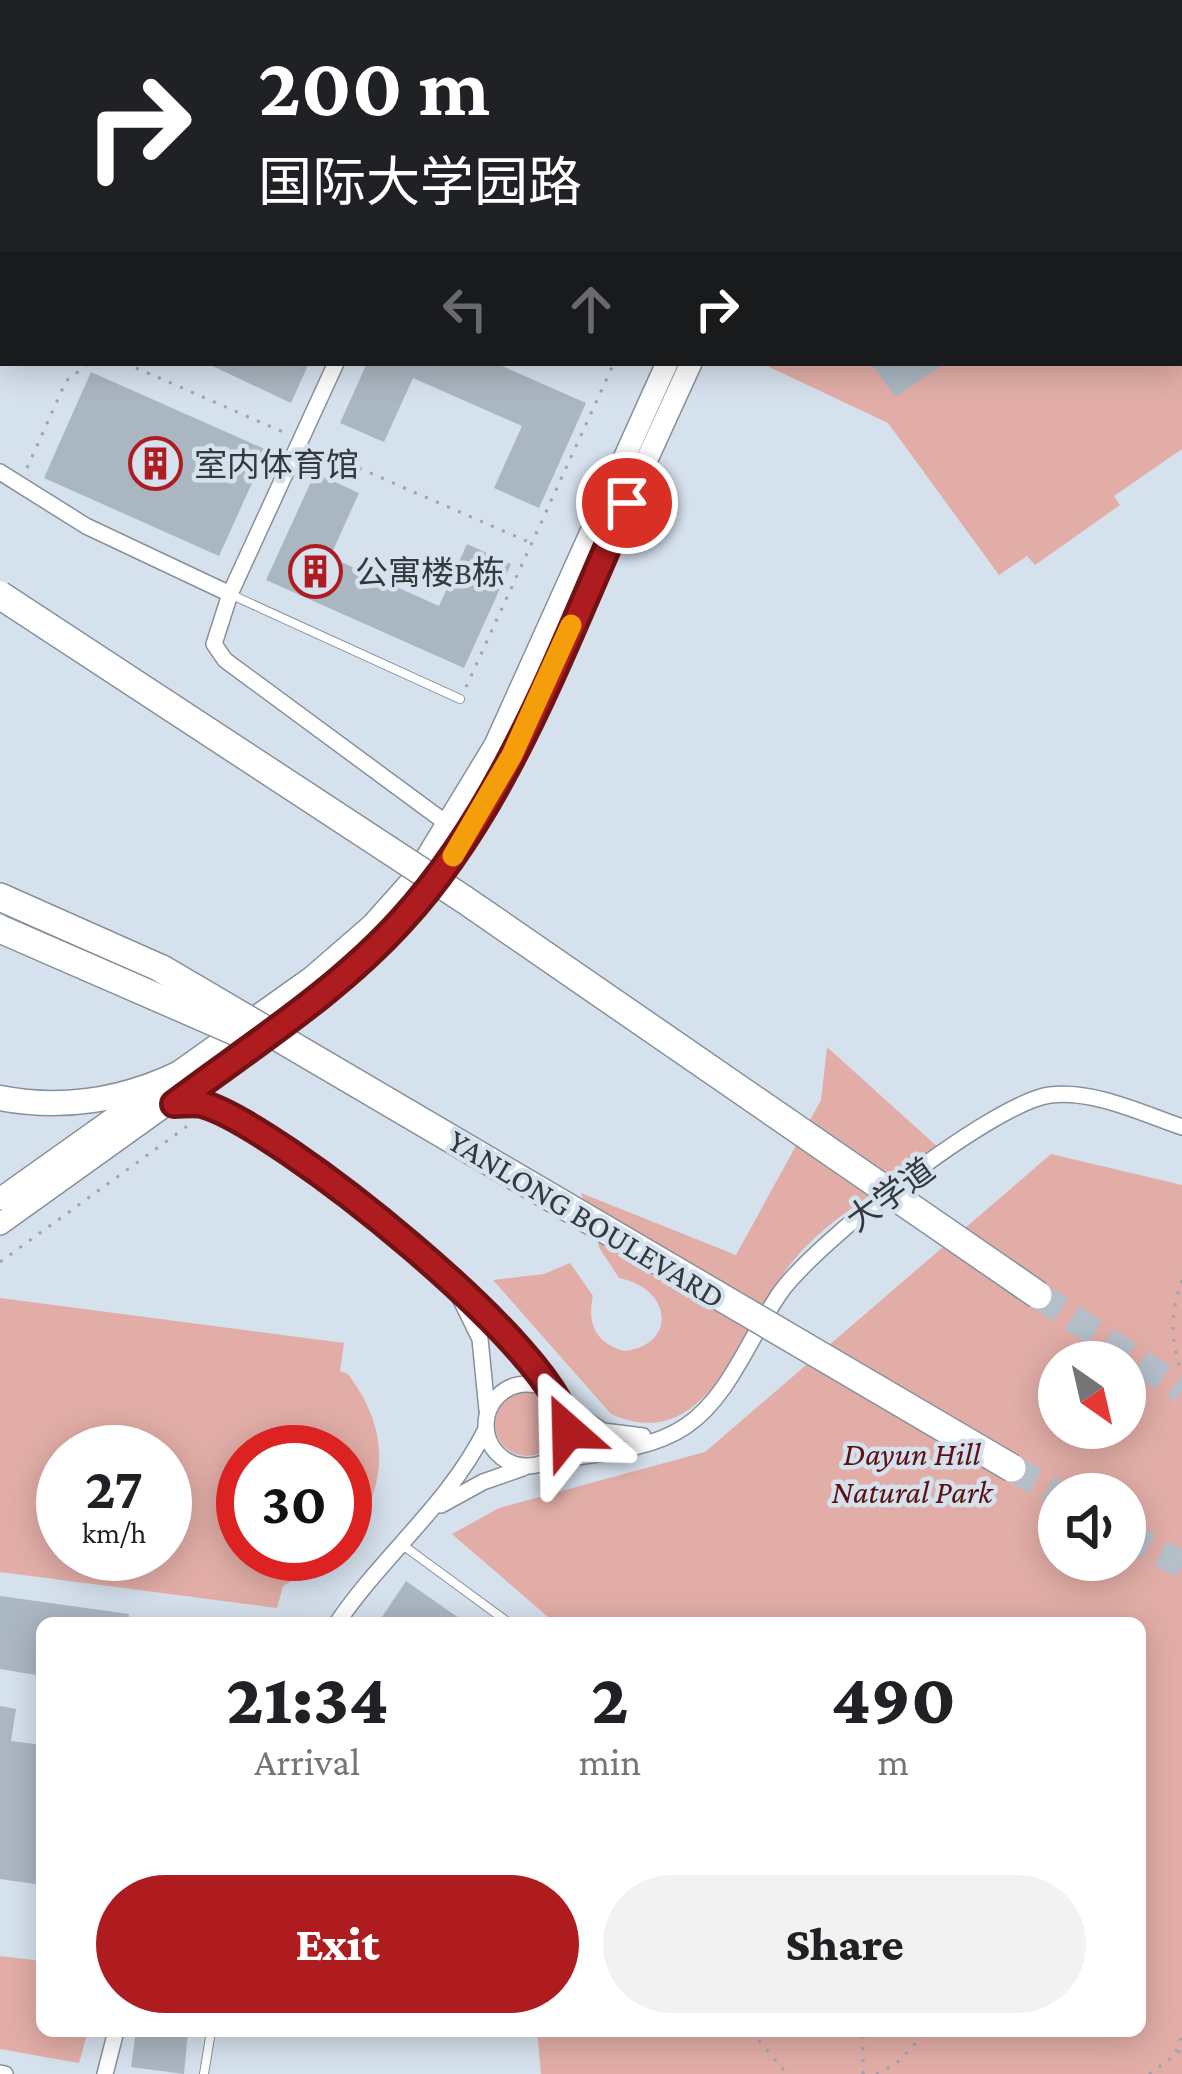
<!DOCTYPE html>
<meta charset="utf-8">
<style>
body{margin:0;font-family:"Crimson Pro","Noto Sans SC",serif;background:#f2f2f2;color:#202124;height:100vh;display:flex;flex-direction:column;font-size:45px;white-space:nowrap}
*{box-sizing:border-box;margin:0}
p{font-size:39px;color:#757577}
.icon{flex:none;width:66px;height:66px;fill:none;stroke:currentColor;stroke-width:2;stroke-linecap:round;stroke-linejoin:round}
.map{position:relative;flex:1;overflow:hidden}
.side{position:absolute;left:36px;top:1617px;width:1110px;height:420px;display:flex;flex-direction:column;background:#fff;border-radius:18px;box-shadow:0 6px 30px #0003}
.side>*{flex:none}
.guide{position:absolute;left:0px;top:0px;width:1182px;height:366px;box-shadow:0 6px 30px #0003;background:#202124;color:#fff;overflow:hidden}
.needle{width:78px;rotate:146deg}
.buttons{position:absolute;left:1038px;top:1341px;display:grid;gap:24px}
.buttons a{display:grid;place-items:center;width:108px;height:108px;border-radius:50%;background:#fff;box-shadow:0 6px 30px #0003;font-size:60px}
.speed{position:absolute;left:36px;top:1425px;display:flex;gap:24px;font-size:60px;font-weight:700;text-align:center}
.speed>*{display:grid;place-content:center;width:156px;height:156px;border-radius:50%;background:#fff;box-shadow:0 6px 30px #0003;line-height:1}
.speed small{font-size:30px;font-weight:400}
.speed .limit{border:18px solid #d22;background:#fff;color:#111}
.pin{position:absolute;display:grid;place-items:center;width:102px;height:102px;color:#fff;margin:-51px;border:6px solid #fff;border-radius:50%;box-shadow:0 3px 12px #0007}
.me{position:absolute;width:132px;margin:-66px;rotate:335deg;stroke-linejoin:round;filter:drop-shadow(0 0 9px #0008)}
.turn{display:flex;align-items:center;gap:42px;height:252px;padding:0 60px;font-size:54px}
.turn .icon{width:156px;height:156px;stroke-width:2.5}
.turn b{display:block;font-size:84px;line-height:102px}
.lanes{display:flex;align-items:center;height:114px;padding:0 60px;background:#0003;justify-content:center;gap:60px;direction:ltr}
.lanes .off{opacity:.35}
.eta{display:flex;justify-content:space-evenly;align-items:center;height:204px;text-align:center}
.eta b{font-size:72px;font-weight:800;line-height:84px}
.button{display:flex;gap:24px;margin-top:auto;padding:24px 60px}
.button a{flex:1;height:138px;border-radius:72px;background:#ae1c20;color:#fff;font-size:48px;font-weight:800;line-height:138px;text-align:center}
.button a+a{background:#f2f2f2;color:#202124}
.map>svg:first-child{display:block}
</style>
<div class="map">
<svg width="1182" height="2074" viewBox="0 0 1182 2074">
<rect width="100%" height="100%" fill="#d5e1ed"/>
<g fill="#e2ada7" fill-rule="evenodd">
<polygon points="882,0 1182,0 1182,449 1114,496 1120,505 1035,565 1027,556 999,575 888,423 761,363 1179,363 1179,3"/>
<path d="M 827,1047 L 941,1150 C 893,1183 830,1215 793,1261 C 744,1320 711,1459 611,1414 L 493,1280 L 544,1274 L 570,1263 L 593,1296 C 587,1323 595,1343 624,1351 C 678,1345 672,1288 619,1278 L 600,1249 L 581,1193 L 736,1255 L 821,1100 Z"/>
<path d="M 1051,1154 L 1182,1185 L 1182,2074 L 541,2074 L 537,2031 L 1140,2031 L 1140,1623 L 555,1623 L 452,1534 L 499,1508 L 705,1452 ZM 1059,1362 L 1125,1362 L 1125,1428 L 1059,1428 ZM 1059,1494 L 1125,1494 L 1125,1560 L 1059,1560 Z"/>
<path d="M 0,1298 L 344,1343 L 340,1371 L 348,1374 C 393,1435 386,1484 349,1546 L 345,1549 L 345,1452 L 243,1452 L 243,1554 L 340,1554 L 283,1586 L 277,1608 L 0,1572 ZM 63,1452 L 165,1452 L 165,1554 L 63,1554 Z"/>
<circle cx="527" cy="1424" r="32"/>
<polygon points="0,1956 42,1961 42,2031 88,2031 79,2063 0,2049"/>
</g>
<g fill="#aab6c1">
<polygon points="206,363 309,363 291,403"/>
<polygon points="367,363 495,363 586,403 539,508 494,488 522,426 413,378 384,442 340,423"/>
<polygon points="871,363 945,363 895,397"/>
<polygon points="91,372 267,450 219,556 44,478"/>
<polygon points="315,473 359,493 330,557 439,606 467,544 511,564 464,668 266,580"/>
<polygon points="406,1581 466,1623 378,1623"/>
<polygon points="0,1596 129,1614 128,1623 42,1623 42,1676 0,1669"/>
<polygon points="0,1706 16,1709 11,1741 42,1745 42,1885 0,1879"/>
<polygon points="136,2031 188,2031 184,2074 131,2067"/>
</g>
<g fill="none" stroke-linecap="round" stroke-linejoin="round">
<g stroke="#b5bfca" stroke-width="27" stroke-dasharray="27 14" stroke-linecap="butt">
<polyline points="1038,1295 1182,1390"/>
<polyline points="1012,1468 1059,1495"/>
<polyline points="1125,1533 1182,1565"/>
</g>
<defs>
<g id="lane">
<polyline points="113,3 117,0"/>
<polyline points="232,595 460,699"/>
<polyline points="400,1543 509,1623"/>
<polyline points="204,2074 211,2031"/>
</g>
<g id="street">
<polyline points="147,0 149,3"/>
<polyline points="1100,0 1105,3"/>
<polyline points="772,3 773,0"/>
<polyline points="1179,50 1182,52"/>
<polyline points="336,363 230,594 214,644 225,660 453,828"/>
<polyline points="0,472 86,526 230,594"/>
<polyline points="174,1104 202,1104 236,1122 425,1254 476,1300 557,1395"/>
<polyline points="456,1290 480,1339 487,1410"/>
<circle cx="527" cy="1425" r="41"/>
<polyline points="567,1407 603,1431 643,1436"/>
<path d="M 545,1462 C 589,1454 648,1452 686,1426 C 730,1396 750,1336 780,1293 C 814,1244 992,1103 1050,1095 C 1094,1090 1141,1113 1182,1127"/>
<polyline points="441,1505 483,1482 523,1468"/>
<path d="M 337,1623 C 383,1555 449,1504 486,1429"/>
<polyline points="0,2073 5,2074"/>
<polyline points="105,2074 116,2031"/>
</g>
<g id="secondary">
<polyline points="831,3 832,0"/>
<polyline points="853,3 854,0"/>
<polyline points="0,1199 312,977 372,925 414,878 495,745 667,363"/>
<polyline points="0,1224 317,997 377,946 425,894 475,822 512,755 691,363"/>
</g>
<path id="primary" d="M 0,1098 C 62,1110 124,1100 180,1073"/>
<polyline id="highway" points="0,897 162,969"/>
</defs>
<use href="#lane" stroke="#86919b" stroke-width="10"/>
<use href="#street" stroke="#86919b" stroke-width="18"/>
<use href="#secondary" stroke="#86919b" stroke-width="24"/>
<use href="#primary" stroke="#86919b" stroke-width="27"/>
<use href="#highway" stroke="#86919b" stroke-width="30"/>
<g stroke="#9ca5af" stroke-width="3" stroke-dasharray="3 9" stroke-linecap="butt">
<polyline points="21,0 23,3"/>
<polyline points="403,0 410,3"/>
<polyline points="432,3 433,0"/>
<polyline points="125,363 283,432"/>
<polyline points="315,449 531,543"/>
<polyline points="27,468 66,381 89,363"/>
<polyline points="466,687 614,363"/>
<polyline points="0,1262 193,1122"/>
<path d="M 1182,1280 C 1170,1315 1170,1339 1182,1374"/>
<polyline points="751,2031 787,2074"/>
<polyline points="1176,2052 1182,2034"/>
<polyline points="863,2074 863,2031"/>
<polyline points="876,2074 896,2064 927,2031"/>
<polyline points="1149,2074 1182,2050"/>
</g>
<use href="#lane" stroke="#fff" stroke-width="8"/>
<use href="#street" stroke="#fff" stroke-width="15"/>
<use href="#secondary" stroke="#fff" stroke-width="21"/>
<use href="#primary" stroke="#fff" stroke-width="24"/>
<use href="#highway" stroke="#fff" stroke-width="27"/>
<defs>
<g id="highway-bridge">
<polyline points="0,595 465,900 1038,1295"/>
<polyline points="0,929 255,1040"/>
<polyline points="162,969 1012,1468"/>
</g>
</defs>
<use href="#highway-bridge" stroke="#86919b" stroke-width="30" stroke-linecap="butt"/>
<use href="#highway-bridge" stroke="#fff" stroke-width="27"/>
</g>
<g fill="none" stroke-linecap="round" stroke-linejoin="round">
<defs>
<path id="route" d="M 568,1431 C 568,1357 275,1123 202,1104 C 194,1102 182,1104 174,1104 C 251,1046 337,992 402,920 C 508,804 563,644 627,503"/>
</defs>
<use href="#route" stroke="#711215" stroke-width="30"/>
<use href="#route" stroke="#ae1c20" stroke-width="21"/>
<polyline stroke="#f59e0b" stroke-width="21" points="453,856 512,755 571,625"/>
</g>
<defs>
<symbol id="building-ring" viewBox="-11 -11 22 22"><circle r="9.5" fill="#d5e1ed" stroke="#ae1c20" stroke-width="1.5"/><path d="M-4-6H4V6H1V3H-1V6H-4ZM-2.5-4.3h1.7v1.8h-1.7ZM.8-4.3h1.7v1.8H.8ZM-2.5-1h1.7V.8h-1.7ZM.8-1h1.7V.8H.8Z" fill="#ae1c20"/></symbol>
</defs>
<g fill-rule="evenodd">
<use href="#building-ring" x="126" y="434" width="59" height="59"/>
<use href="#building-ring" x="286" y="542" width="59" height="59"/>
</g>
<g text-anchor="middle" stroke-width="9" stroke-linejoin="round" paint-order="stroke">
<g font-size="33" fill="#34393d" stroke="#d5e1ed" text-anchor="start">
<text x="194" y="476">室内体育馆</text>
<text x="355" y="584">公寓楼B栋</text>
</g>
<g font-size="33" fill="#34393d" stroke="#d5e1ed">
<text transform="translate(890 1194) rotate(-36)" y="12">大学道</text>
<text transform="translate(587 1218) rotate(31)" y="12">YANLONG BOULEVARD</text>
</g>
<g font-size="33" font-style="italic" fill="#5c100f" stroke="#d5e1ed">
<text x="912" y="1465">Dayun Hill<tspan x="912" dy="38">Natural Park</tspan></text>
</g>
</g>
</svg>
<div class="buttons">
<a><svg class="needle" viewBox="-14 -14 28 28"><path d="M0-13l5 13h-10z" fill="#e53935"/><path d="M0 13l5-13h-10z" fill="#757577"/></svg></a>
<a><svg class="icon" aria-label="sound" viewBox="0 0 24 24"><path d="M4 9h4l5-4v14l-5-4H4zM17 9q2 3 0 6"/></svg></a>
</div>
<div class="speed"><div>27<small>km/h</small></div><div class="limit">30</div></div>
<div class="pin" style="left:627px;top:503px;background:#d93025"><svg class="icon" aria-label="arrive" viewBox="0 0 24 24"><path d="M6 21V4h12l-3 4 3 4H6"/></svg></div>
<svg class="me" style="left:568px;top:1431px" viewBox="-20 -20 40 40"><path d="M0-17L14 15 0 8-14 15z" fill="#ae1c20" stroke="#fff" stroke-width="4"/></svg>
<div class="guide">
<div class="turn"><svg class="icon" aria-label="right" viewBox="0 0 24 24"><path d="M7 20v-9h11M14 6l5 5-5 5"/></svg><div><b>200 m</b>国际大学园路</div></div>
<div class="lanes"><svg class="icon off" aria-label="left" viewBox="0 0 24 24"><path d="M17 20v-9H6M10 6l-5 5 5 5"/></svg><svg class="icon off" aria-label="ahead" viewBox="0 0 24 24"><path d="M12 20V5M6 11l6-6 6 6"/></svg><svg class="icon" aria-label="right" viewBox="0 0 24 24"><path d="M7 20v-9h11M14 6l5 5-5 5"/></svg></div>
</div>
<section class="side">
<div class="eta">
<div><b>21:34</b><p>Arrival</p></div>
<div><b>2</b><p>min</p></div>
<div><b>490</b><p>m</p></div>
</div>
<div class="button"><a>Exit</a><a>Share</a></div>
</section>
</div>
